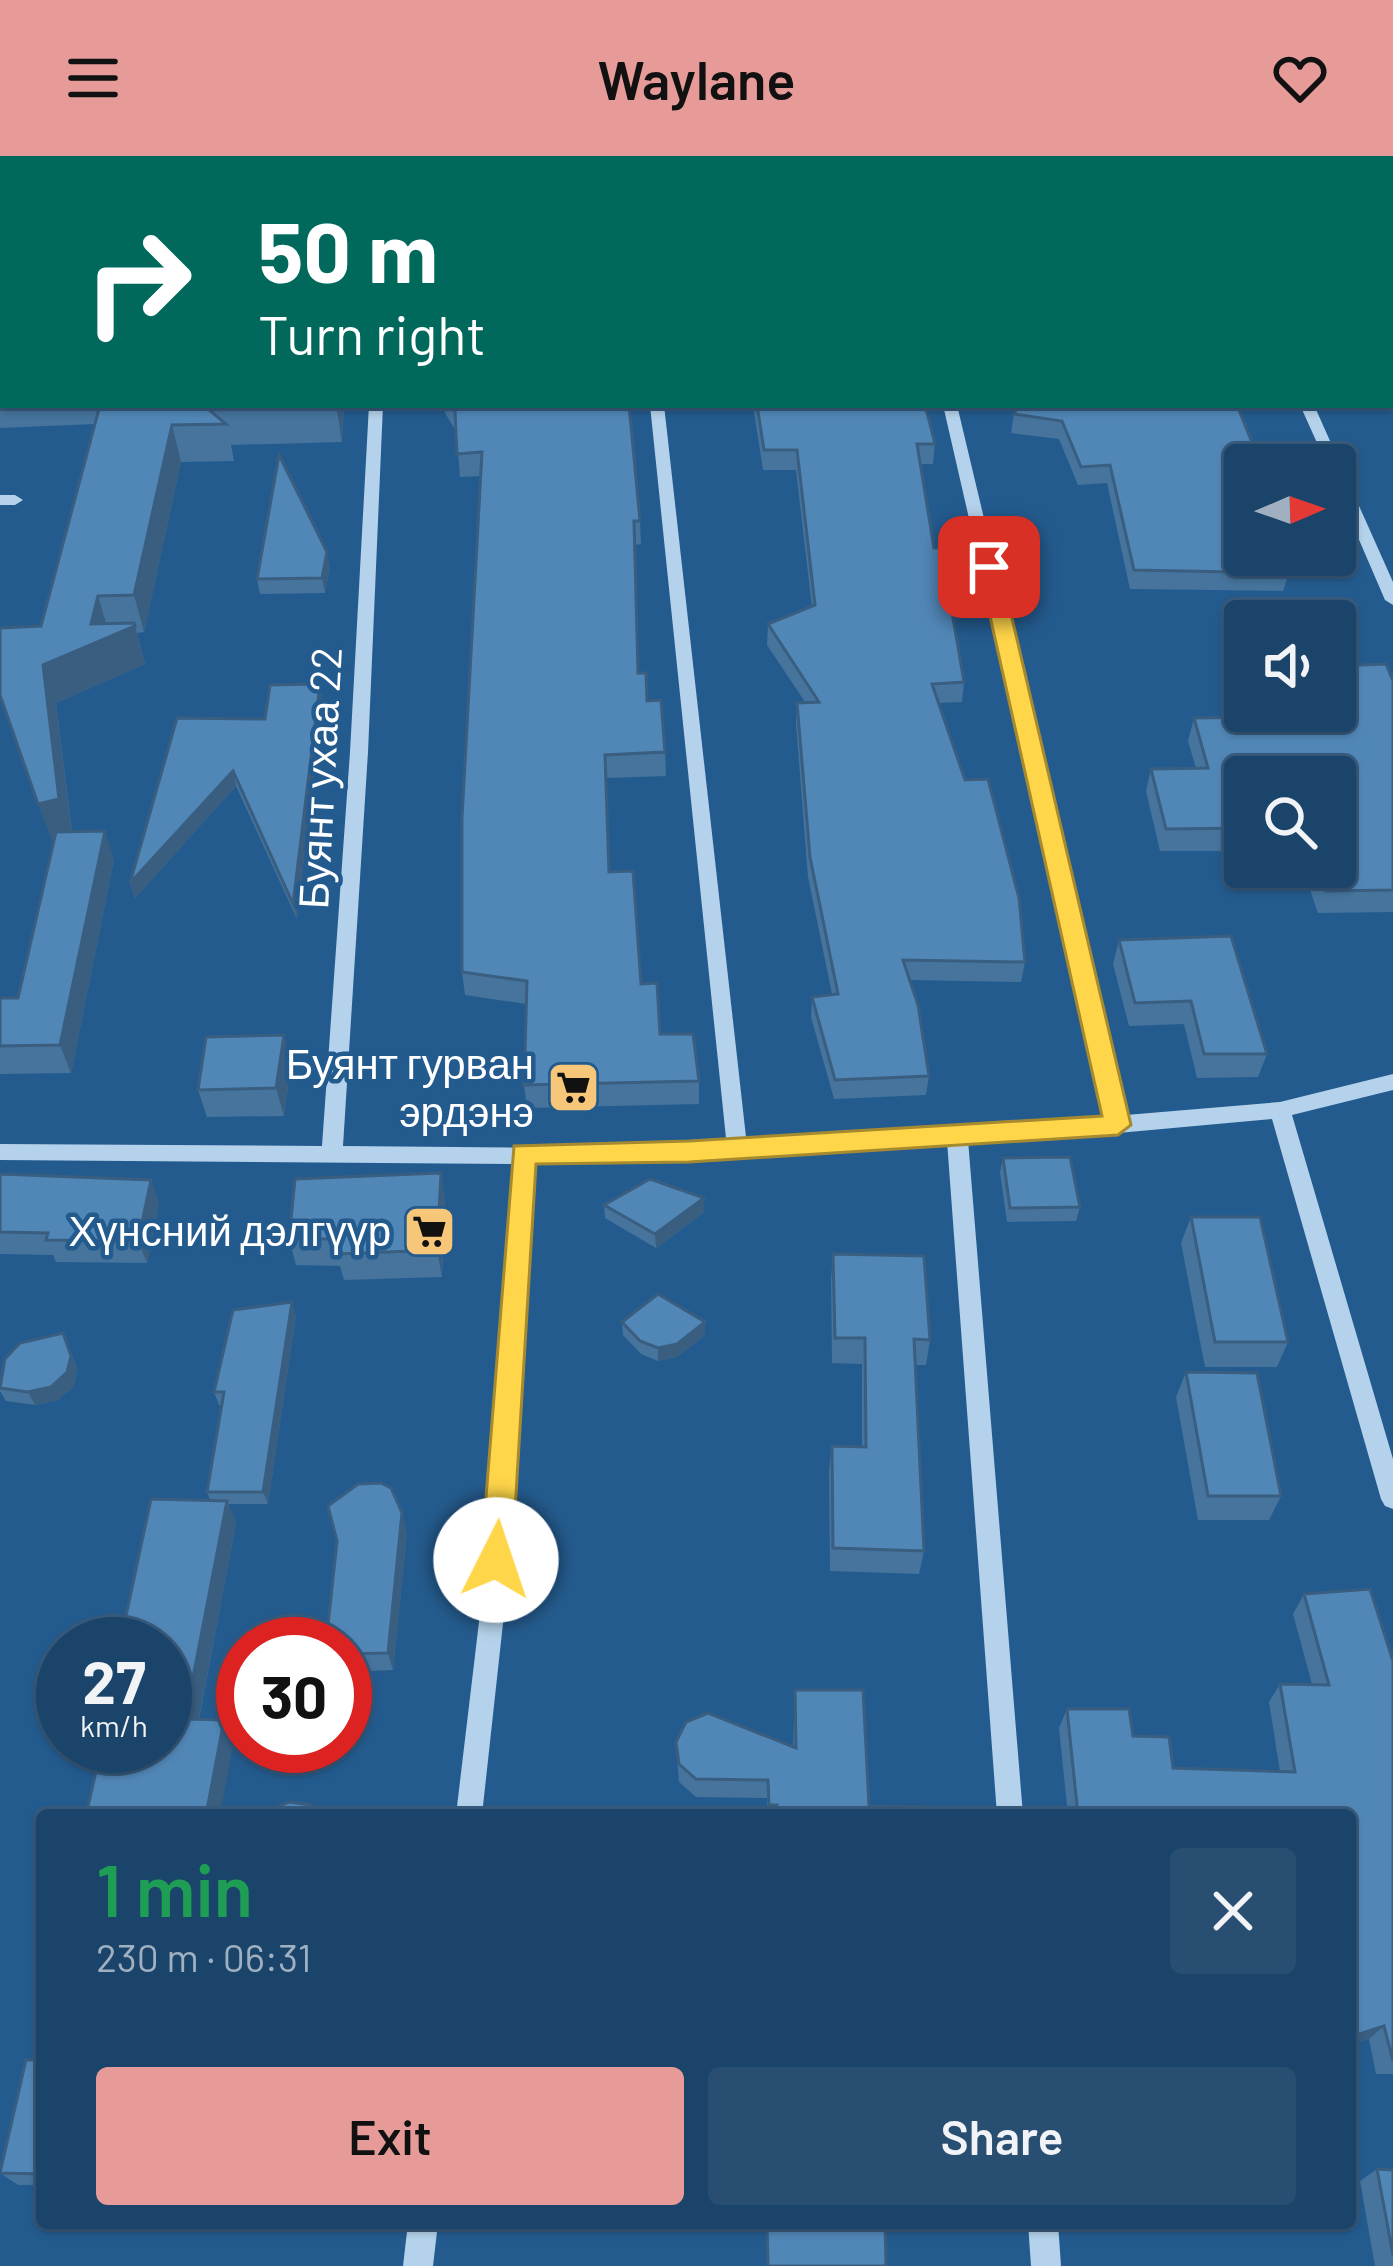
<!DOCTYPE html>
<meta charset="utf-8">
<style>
body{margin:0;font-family:Barlow,sans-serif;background:#284e72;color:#f1f3f6;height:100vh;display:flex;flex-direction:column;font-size:45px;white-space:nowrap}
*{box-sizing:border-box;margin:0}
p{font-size:39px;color:#a0b0c1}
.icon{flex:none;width:66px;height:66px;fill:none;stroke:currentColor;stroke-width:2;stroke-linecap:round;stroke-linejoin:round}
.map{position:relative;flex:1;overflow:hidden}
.drawer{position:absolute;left:36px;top:1653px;width:1320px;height:420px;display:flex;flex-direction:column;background:#1b446a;border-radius:12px;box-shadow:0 3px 9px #0004,0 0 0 3px #395c7e}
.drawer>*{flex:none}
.banner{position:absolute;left:0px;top:0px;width:1395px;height:252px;box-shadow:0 3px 9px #0004,0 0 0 3px #395c7e;background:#00695c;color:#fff;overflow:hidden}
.needle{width:78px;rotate:88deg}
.buttons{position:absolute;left:1224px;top:288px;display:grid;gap:24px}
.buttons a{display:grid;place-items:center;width:132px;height:132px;border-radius:12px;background:#1b446a;box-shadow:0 3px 9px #0004,0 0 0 3px #395c7e;font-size:60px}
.speed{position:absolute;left:36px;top:1461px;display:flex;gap:24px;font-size:60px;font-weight:700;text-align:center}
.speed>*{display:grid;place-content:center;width:156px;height:156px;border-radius:50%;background:#1b446a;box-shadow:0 3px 9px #0004,0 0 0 3px #395c7e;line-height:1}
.speed small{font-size:30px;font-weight:400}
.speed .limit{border:18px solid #d22;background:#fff;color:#111}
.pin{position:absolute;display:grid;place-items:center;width:102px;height:102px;color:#fff;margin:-51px;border-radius:24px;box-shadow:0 6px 18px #0006}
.me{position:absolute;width:132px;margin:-66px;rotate:4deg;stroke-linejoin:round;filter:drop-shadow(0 0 9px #0008)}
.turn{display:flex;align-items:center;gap:42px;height:252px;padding:0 60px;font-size:54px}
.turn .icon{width:156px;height:156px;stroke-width:2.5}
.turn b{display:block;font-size:84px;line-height:102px}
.round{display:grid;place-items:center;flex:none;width:126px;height:126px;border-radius:12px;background:#284e72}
.overview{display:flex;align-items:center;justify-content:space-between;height:204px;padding:0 60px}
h1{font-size:72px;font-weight:600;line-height:90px;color:#1e9e55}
.action{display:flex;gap:24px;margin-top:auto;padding:24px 60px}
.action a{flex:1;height:138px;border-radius:12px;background:#e69b98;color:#111;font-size:48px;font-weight:600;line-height:138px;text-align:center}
.action a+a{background:#284e72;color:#f1f3f6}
header{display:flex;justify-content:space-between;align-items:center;height:156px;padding:0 60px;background:#e69b98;color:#111;font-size:54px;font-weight:600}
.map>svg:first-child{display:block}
</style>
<header><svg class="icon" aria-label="menu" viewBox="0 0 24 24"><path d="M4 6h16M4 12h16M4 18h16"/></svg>Waylane<svg class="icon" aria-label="heart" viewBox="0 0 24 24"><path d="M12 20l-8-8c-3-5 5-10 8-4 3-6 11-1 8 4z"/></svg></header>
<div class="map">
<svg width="1393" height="2110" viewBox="0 0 1393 2110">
<rect width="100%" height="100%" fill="#245b8e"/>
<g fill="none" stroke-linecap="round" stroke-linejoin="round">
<g fill="#b4d2eb" fill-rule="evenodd">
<polygon points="73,0 85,0 84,3 72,3"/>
<rect x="372" y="0" width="12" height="3"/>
<rect x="631" y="0" width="12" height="3"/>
<polygon points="857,0 869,0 870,3 858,3"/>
<polygon points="1170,0 1182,0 1183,3 1171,3"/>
<polygon points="369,249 383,249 368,596 343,990 558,992 726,982 650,249 664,249 746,981 1106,960 943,249 957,249 1126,959 1280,946 1393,918 1393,934 1292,959 1393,1303 1393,1353 1385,1350 1381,1343 1272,963 1118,977 968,984 1023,1659 997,1659 947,985 534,1008 505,1449 482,1659 456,1659 481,1449 513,1008 0,1004 0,988 322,990 350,596"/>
<polygon points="1300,249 1314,249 1393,426 1393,449 1385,444 1335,328 1335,309 1327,309"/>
<polygon points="0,339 15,339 23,344 15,349 0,349"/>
<polygon points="408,2067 438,2067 433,2110 403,2110"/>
<polygon points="1028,2067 1058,2067 1061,2110 1031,2110"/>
</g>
</g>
<g fill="#46749d">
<polygon points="0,0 51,0 50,3 3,3 3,249 344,249 342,286 231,289 234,305 181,306 144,476 137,477 145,508 56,547 72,676 114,704 71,917 0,918 0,842 18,842 54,684 52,685 41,470 95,268 0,272"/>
<polygon points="1294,0 1390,0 1389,3 1297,3"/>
<polygon points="444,249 629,249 640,365 641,388 635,389 638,517 665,596 666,620 606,622 609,716 641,828 660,878 699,925 699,948 527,952 524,929 526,848 465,839 462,816 481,320 460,321 456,275 445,257"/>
<polygon points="753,249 925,249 935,288 933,308 920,308 934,392 964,526 962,546 938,547 1025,806 1021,826 910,824 929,920 926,939 834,943 811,861 812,841 832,838 808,721 796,567 797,547 805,546 767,489 768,468 812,451 796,314 763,314"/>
<polygon points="1237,249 1289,417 1283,435 1130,433 1107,327 1078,329 1059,283 1011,277 1014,258"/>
<polygon points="330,411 325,437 260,438 257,423"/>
<polygon points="1338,510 1393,525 1393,756 1318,757 1302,711 1335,711 1335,621 1245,621 1245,695 1160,695 1146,635 1151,613 1196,612 1188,585 1194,562 1318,560 1316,555 1335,555 1335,518"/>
<polygon points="320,528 322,543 297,763 236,630 135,742 130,727 265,563"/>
<polygon points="1119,784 1267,898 1258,921 1197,922 1184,868 1129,870 1113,808"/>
<polygon points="291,907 284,960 207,961 198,934"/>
<polygon points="1003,1002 1080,1051 1076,1065 1007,1066 1000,1016"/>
<polygon points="0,1018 159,1047 147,1107 56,1106 53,1099 0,1098"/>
<polygon points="704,1042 704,1056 656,1092 605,1062 604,1049"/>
<polygon points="445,1044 442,1121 344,1124 340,1110 296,1109 289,1083"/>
<polygon points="1191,1061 1288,1186 1277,1211 1205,1211 1181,1087"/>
<polygon points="833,1098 930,1184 926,1209 915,1209 924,1395 919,1418 830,1415 829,1314 832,1290 862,1291 862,1208 832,1207 831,1124"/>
<polygon points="296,1159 268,1348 228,1348 236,1367 199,1563 234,1584 86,1659 210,1344 207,1336 222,1249 219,1249 214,1236"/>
<polygon points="622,1166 705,1166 705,1179 677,1201 658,1205 641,1198 623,1179"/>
<polygon points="69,1191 77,1213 74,1230 58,1244 35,1249 6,1245 0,1235 0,1225"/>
<polygon points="1186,1216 1281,1340 1269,1364 1198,1364 1176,1241"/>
<polygon points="407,1376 393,1514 345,1516 345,1488"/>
<polygon points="1304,1438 1393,1505 1393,1918 1376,1918 1369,1883 1350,1889 1350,1659 1068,1659 1059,1572 1067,1553 1133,1580 1173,1612 1280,1616 1269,1546 1280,1528 1312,1528 1293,1458"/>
<polygon points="795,1534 869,1650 929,1659 767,1659 767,1642 696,1641 679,1626 676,1586 793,1591"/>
<polygon points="42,1904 42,2029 18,2029 0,2017"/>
<polygon points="1377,2013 1393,2014 1393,2110 1375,2110 1360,2025"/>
<polygon points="214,2067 316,2067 316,2070 217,2069"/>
</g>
<g fill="#395e80">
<polygon points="31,0 51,0 50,3 30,3"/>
<polygon points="1333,0 1390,0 1389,3 1331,3"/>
<polygon points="336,249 344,249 342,286"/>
<polygon points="172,269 181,306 144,476 134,439"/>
<polygon points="327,396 330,411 325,437 322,422"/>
<polygon points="98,440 109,477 135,470 145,508 56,547 72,680 52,685 38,648 43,509 91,468"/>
<polygon points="320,528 322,543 297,763 293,748"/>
<polygon points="233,615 236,630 135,742 130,727"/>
<polygon points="105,675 114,704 71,917 60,889"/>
<polygon points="284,879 291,907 284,960 276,932"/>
<polygon points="441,1017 445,1044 442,1121 437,1094"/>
<polygon points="151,1024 159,1047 147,1107 138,1085"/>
<polygon points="704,1042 704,1056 656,1092 655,1078"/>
<polygon points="292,1146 296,1159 268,1348 263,1336"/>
<polygon points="705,1166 705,1179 677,1201 658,1205 658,1192"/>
<polygon points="63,1177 77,1213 74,1230 58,1244 35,1249 28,1236"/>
<polygon points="227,1345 236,1367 195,1582 185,1563"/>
<polygon points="402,1357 407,1376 393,1514 388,1497"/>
<polygon points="224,1564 234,1584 220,1659 206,1659"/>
<polygon points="1384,1870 1369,1883 1350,1889 1350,1881"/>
</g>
<g fill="#5187b7" stroke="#395e80" stroke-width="3">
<polygon points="0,0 31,0 30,3 3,3 3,71 0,71"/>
<rect x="171" y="0" width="164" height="3"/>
<polygon points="468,0 604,0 605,3 467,3"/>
<polygon points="721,0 823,0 824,3 721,3"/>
<polygon points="933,0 1098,0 1100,3 934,3"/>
<polygon points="3,80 3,234 0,235 0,89"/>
<polygon points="100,249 336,249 208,253 226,268 172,269 134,439 98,440 91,468 134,467 135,470 43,509 59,643 38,648 0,539 0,472 41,470"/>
<polygon points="452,249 629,249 640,365 634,365 638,517 646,517 647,545 661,544 665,596 605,599 609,716 633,715 641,828 657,827 660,878 693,878 699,925 524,929 527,825 462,816 462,662 482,296 457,298 455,255"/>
<polygon points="757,249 925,249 935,288 917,288 934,392 941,392 964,526 932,528 965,624 988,623 1019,742 1025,806 903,804 918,849 929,920 835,924 812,841 838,838 810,701 797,547 819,546 768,468 815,449 797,294 764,294"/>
<polygon points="1019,249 1237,249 1261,309 1245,309 1245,399 1284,399 1289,417 1134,414 1110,309 1081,311 1062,265 1014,258"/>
<polygon points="279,299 327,396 322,422 257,423"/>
<polygon points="1386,508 1393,525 1393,734 1326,735 1318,711 1335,711 1335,621 1245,621 1245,672 1166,673 1151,613 1208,612 1194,562 1335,560 1333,555 1335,555 1335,530 1346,529 1338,510"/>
<polygon points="320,528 293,748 233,615 130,727 177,562 265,563 270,529"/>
<polygon points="105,675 60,889 0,890 0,842 18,842 56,676"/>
<polygon points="1231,780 1267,898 1204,898 1191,845 1135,847 1119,784"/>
<polygon points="284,879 276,932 198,934 206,881"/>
<polygon points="1070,1001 1080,1051 1010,1052 1003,1002"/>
<polygon points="441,1017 437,1094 337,1098 336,1083 289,1083 295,1023"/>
<polygon points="0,1018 151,1024 138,1085 46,1084 48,1077 0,1076"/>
<polygon points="650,1023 704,1042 655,1078 604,1049"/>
<polygon points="1191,1061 1260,1061 1288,1186 1215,1186"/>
<polygon points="833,1098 924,1100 930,1184 914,1183 924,1395 833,1392 832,1290 866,1291 865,1182 835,1182"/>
<polygon points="658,1138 705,1166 677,1188 658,1192 640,1185 622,1166"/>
<polygon points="292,1146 263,1336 207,1336 224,1236 214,1236 233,1154"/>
<polygon points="63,1177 71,1200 67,1216 51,1231 28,1236 0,1232 5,1203 20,1187"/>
<polygon points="1186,1216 1257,1217 1281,1340 1208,1340"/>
<polygon points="381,1327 391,1332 402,1357 388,1497 345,1498 345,1488 326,1488 337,1385 328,1350 358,1328"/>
<polygon points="151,1343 227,1345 185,1563 224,1564 206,1659 86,1659 102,1590 165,1590 165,1488 120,1488"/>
<polygon points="1370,1433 1393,1505 1393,1905 1384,1870 1350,1881 1350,1659 1078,1659 1067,1553 1129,1553 1133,1580 1169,1581 1173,1612 1295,1616 1280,1528 1329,1529 1304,1438"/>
<polygon points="795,1534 863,1534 869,1650 929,1651 929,1659 776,1659 777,1649 769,1649 768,1624 696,1623 679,1608 676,1586 686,1566 708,1557 796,1592"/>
<polygon points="289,1646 311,1649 317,1659 257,1659"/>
<polygon points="26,1904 42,1904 42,2018 0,2017"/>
<polygon points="1377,2013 1393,2014 1393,2099"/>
<polygon points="767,2067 885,2067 886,2110 768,2110"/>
</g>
<polygon fill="#ffd54a" stroke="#a68a30" stroke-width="3" points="989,405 1000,411 1131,969 1118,979 689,1006 536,1008 512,1404 507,1414 496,1418 485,1414 481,1404 514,990 689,985 1102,960 979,411"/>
<defs>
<symbol id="supermarket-square" viewBox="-11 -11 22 22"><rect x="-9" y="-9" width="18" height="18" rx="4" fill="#f6c778" stroke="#245b8e"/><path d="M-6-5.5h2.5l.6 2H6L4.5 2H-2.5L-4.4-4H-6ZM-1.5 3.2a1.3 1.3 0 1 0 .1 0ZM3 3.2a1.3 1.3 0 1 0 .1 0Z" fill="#111"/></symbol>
</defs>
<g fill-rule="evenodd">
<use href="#supermarket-square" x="544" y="902" width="59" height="59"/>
<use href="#supermarket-square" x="400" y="1046" width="59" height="59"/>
</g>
<g text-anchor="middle" stroke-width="9" stroke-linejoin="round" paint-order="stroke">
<g font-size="42" fill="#fff" stroke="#245b8e">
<text transform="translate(320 622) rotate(-87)" y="15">Буянт ухаа 22</text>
</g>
<g font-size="42" fill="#fff" stroke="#245b8e" text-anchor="end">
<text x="534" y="923">Буянт гурван<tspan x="534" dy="48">эрдэнэ</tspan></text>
<text x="391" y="1090">Хүнсний дэлгүүр</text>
</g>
</g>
</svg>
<div class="buttons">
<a><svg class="needle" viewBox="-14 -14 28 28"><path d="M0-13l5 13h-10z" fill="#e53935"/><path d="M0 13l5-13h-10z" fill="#a0b0c1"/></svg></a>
<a><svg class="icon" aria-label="sound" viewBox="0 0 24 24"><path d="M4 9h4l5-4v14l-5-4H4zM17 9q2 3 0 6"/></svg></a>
<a><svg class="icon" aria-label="search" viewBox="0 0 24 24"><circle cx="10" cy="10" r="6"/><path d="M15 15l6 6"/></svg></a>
</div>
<div class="speed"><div>27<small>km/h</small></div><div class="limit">30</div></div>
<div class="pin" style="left:989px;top:411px;background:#d93025"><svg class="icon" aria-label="arrive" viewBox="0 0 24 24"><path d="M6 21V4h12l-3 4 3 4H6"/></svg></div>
<svg class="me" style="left:496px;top:1404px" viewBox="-20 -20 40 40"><circle r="19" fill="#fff"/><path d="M0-13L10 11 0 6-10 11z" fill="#ffd54a"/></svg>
<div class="banner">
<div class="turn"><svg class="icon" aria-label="right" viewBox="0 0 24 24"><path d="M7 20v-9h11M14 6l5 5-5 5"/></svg><div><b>50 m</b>Turn right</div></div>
</div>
<section class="drawer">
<div class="overview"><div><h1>1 min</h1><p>230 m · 06:31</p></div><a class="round"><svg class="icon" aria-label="close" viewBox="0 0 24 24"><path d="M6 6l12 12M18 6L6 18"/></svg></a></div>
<div class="action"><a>Exit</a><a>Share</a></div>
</section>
</div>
